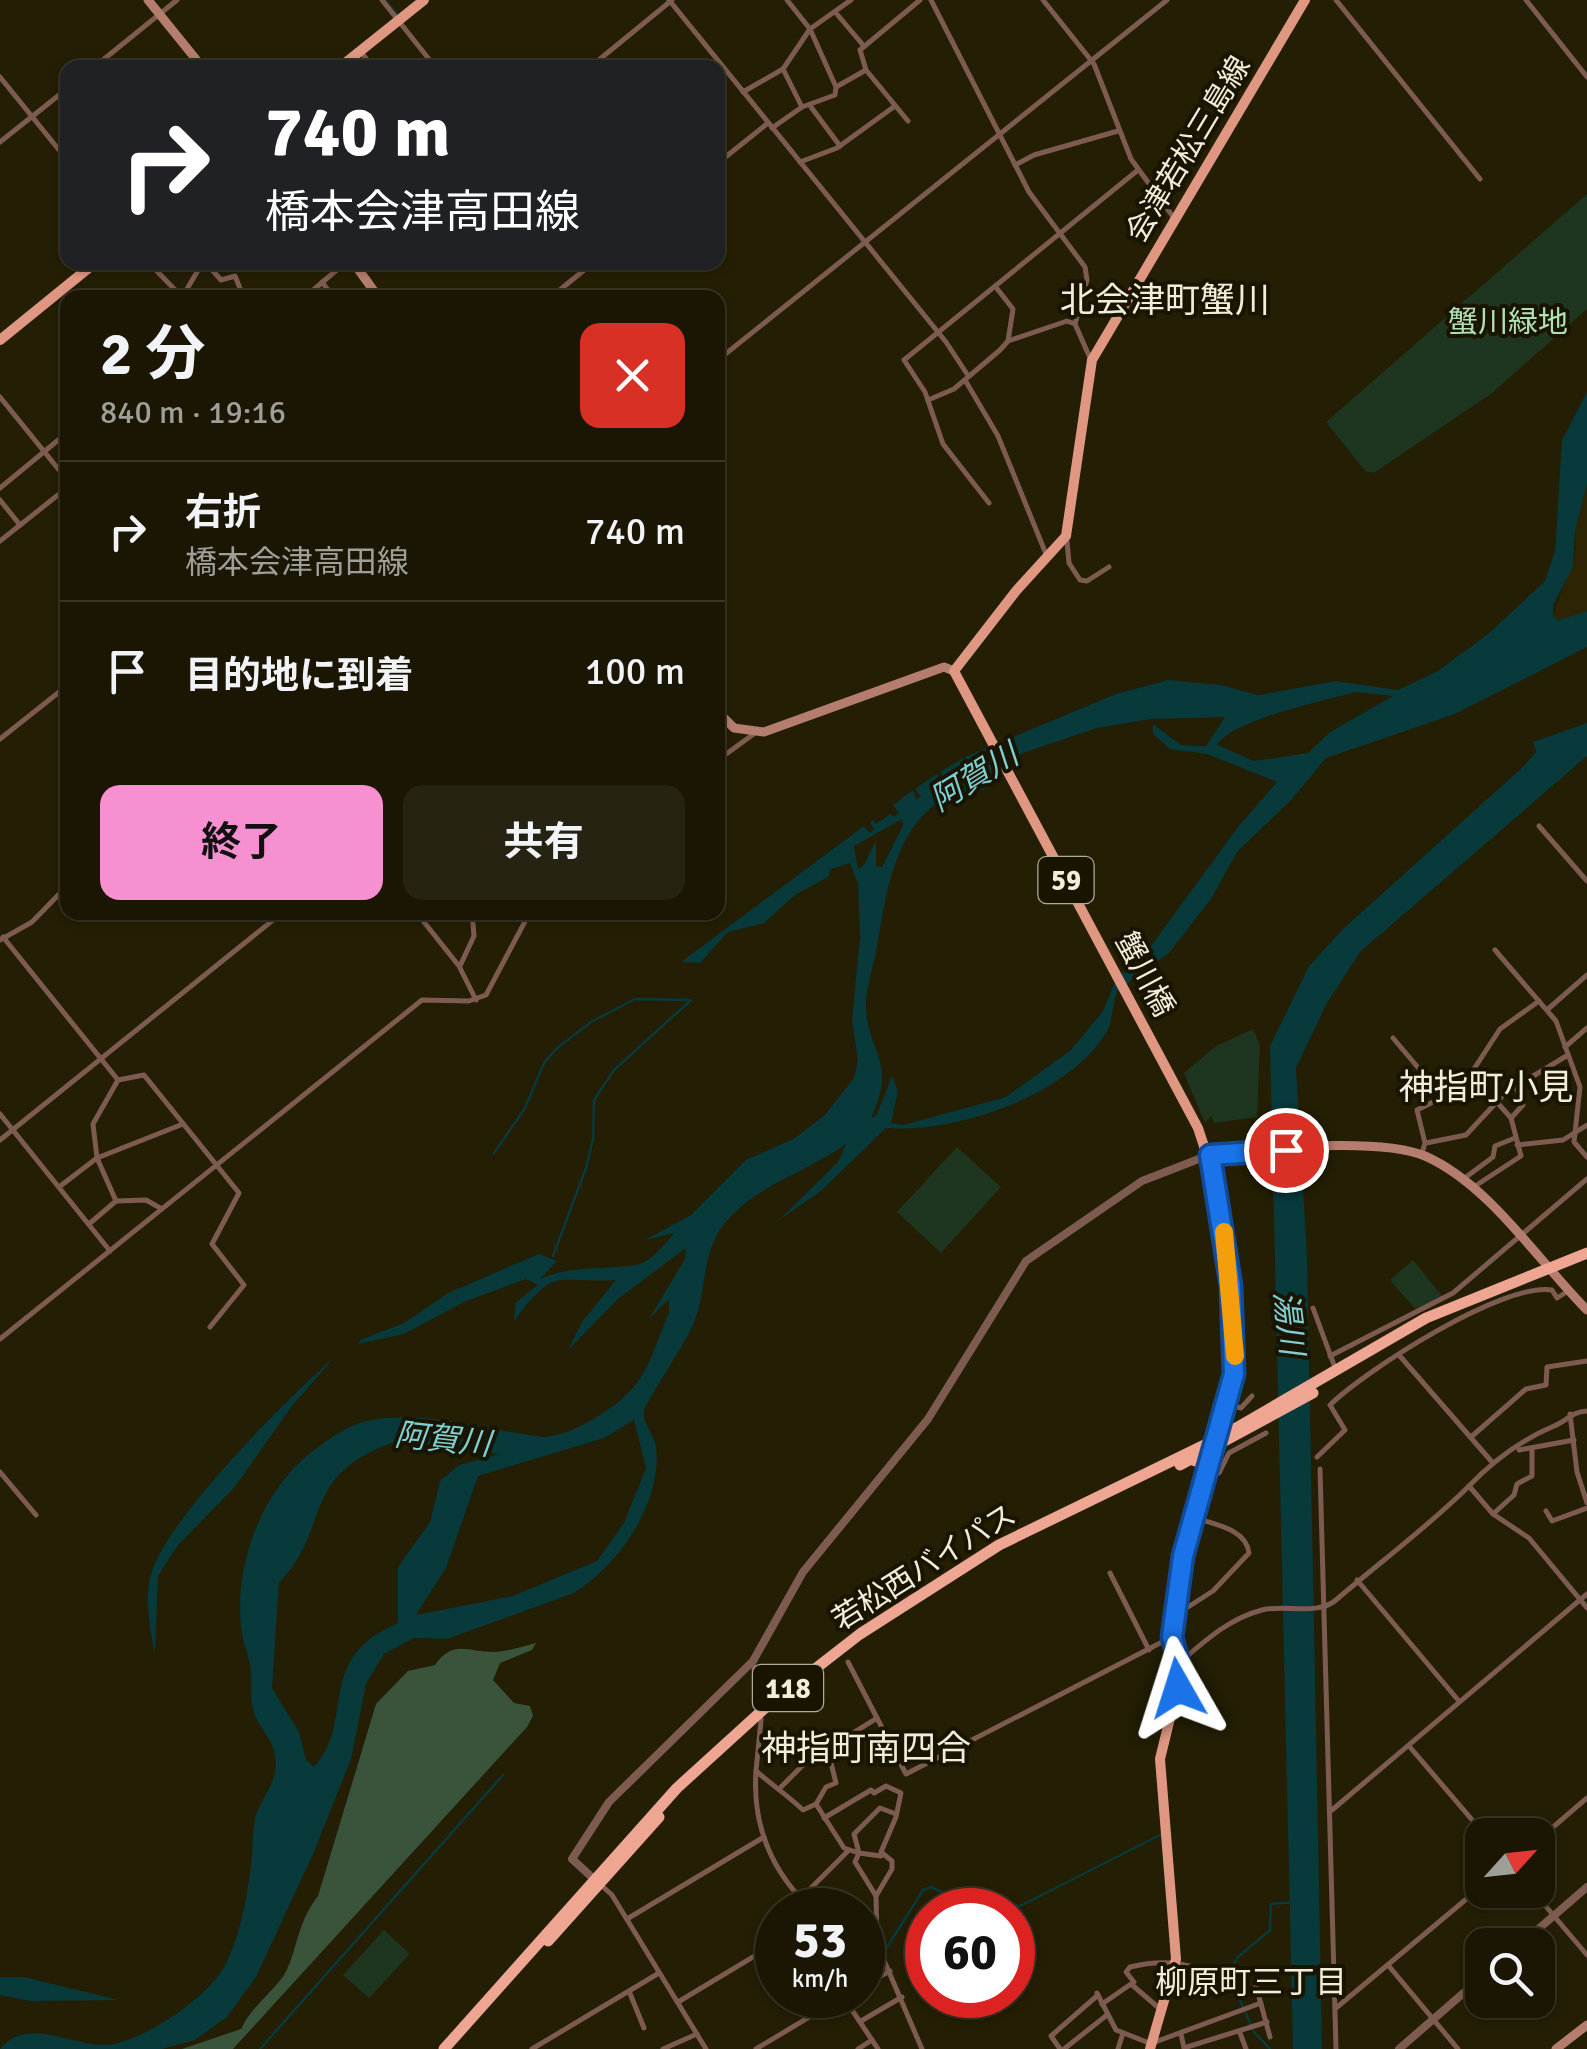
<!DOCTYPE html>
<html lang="ja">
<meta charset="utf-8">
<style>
body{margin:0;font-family:Signika,"Noto Sans JP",sans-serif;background:#272312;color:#f1f3f6;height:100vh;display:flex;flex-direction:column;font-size:38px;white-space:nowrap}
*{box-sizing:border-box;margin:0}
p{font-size:32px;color:#9f9f9a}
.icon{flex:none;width:55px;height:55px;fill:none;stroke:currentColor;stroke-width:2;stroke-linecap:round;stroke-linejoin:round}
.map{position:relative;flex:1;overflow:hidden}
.sheet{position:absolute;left:60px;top:290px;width:665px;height:630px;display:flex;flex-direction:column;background:#1a1603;border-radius:20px;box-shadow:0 2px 8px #0004,0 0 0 2px #383525}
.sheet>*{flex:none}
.top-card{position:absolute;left:60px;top:60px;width:665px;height:210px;border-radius:20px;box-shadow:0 2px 8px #0004,0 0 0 2px #383525;background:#202124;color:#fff;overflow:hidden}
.needle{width:65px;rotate:63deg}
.buttons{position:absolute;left:1465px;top:1818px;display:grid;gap:20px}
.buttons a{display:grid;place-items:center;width:90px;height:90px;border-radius:20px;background:#1a1603;box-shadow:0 2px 8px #0004,0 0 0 2px #383525;font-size:50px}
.speed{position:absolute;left:755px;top:1888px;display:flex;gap:20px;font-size:50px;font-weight:700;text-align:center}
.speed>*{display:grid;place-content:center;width:130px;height:130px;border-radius:50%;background:#1a1603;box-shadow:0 2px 8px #0004,0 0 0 2px #383525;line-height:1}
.speed small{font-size:25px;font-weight:400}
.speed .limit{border:15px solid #d22;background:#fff;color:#111}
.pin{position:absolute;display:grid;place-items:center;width:85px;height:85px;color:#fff;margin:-42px;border:5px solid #fff;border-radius:50%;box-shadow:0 2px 10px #0007}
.me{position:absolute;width:110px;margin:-55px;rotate:354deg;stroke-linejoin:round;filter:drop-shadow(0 0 8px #0008)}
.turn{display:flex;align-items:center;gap:35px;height:210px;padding:0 40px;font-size:45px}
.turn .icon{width:130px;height:130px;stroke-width:2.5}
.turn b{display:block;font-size:70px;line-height:85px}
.round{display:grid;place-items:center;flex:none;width:105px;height:105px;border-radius:20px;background:#272312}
.summary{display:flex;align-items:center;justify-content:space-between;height:170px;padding:0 40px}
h1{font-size:60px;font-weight:700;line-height:75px}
.action{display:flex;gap:20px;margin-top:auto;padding:20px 40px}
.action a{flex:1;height:115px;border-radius:20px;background:#f690d1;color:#111;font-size:40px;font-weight:700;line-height:115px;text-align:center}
.action a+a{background:#272312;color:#f1f3f6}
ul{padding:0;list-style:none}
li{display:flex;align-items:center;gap:30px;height:140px;padding:0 40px;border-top:2px solid #383525}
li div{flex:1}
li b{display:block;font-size:38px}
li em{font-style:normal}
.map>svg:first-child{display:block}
</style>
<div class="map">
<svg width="1587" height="2049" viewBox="0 0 1587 2049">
<rect width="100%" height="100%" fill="#231e04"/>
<g fill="#1e351f">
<polygon points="1587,194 1587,309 1492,393 1374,473 1365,471 1326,422"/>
<polygon points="1253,1029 1260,1045 1257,1117 1214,1123 1211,1116 1205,1123 1184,1073 1216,1046"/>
<polygon points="957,1147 1001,1187 941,1253 897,1212"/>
<polygon points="1413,1260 1443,1297 1415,1309 1390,1280"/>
<polygon points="384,1930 410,1954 369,1998 343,1975"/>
</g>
<path fill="#3a533b" d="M 536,1643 L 532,1650 L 500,1663 L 493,1680 L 514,1703 L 530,1706 L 533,1716 L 527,1727 L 233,2049 L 182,2049 L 241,2029 C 251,2008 268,1996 282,1978 C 297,1957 295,1925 318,1896 L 376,1704 L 408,1671 L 435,1665 C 453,1639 468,1652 494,1652 C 507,1652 523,1646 536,1643 Z"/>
<polygon fill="#2c2403" points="1587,484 1587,611 1558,620 1553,617 1576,549 1575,531"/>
<g fill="#08393b" fill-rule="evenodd">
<path d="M 1587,392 L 1587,484 L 1575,531 L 1573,567 L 1553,605 L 1553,616 L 1558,620 L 1587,611 L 1587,647 L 1455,714 L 1326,758 L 1292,799 L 1237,852 L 1211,899 L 1169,953 L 1118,990 C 1112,1003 1113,1022 1106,1033 C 1067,1096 955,1134 886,1128 L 821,1191 L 779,1220 L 838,1162 L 846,1144 C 806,1173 749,1187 720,1230 C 702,1256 706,1296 693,1325 C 686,1342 645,1404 644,1411 C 642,1422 654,1435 656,1446 C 663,1502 619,1565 574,1593 L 447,1639 L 414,1638 L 384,1654 L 366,1684 L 351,1759 L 314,1852 L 256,1977 L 227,2017 L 195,2040 L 162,2049 L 0,2049 C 27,2015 73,2047 107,2045 C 142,2042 207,1998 224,1967 C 241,1937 248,1891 252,1857 C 253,1843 252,1825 257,1812 C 265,1793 279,1779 275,1756 C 273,1738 257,1727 253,1709 C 250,1697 252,1683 251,1671 C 250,1658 244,1647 242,1634 C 232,1565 262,1487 318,1447 C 335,1435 351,1423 372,1420 C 428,1410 488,1431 544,1437 C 564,1435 577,1428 595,1418 C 646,1388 648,1364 669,1312 L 669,1299 L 649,1319 L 685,1259 L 686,1248 L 618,1299 L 568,1350 L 582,1322 L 616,1280 C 555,1284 556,1264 514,1321 L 516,1302 L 538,1285 L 526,1279 L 464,1302 L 404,1334 L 358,1344 L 360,1340 L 404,1323 L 448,1293 L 539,1254 L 557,1261 L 540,1279 C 570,1265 605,1270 636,1265 C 651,1262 665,1244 674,1233 L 645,1240 L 691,1215 L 746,1160 L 793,1139 L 824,1116 L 854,1078 L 858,1061 L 852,1020 L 860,937 L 858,884 L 850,863 L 831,869 L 828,877 L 795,895 L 764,923 L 728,932 L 700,963 L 681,962 L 864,826 L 870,833 L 874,829 L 870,823 L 873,820 L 876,824 L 890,814 L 894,817 L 899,813 L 893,805 L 913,790 L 916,799 L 921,797 L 915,789 L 937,774 L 941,784 L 946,782 L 940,772 L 963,758 L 967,769 L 972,766 L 965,757 L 1116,694 L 1168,680 L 1221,685 L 1258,695 L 1336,681 L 1398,690 L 1438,671 L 1488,634 L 1545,581 L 1555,551 L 1562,440 ZM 1355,692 L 1393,696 L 1330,732 L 1308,753 L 1254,761 L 1217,745 C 1231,720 1325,701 1355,692 ZM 1225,717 L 1206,746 L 1181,745 L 1153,724 L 1153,734 L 1170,749 L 1207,754 L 1277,782 L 1238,827 L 1145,954 L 1117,977 L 1103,1011 L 1071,1050 L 1006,1097 L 903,1125 L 891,1123 L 898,1091 L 892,1076 L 876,1116 L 871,1118 C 898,1060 867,1053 866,1006 C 866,989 872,970 876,953 C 885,903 892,830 942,800 C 953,794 973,793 987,788 L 995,768 L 1023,753 L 1097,728 L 1151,719 ZM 902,819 L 903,825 L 882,867 L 876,866 L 876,840 L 864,865 L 858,869 L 854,846 ZM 634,1420 L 646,1468 L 624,1523 L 597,1561 L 513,1596 L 416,1615 L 446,1568 L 478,1476 L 604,1438 ZM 392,1443 L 499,1454 L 459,1465 L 440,1481 L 430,1522 L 398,1567 L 398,1623 C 313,1659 357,1720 314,1767 L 306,1760 L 299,1732 L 272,1688 L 279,1583 C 332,1527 300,1476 392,1443 Z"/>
<polygon points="1587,723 1587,756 1360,952 1327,1003 1296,1068 1307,1256 1322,2049 1293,2049 1270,1046 1309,966 1343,929 1524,766 1536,752 1533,742"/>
<path d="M 334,1358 L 292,1406 L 234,1488 L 178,1545 L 158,1576 L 155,1655 C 150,1629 145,1604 150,1578 C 161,1524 290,1395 334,1358 Z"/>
<polygon points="0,1977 24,1977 119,2000 30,2001 0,1995"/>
</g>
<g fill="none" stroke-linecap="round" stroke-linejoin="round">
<g stroke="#08393b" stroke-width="2.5">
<polyline points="385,0 397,14"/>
<polyline points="494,1153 525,1108 544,1063 556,1049 591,1022 635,999 689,1000"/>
<polyline points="553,1256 586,1168 593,1139 594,1100 614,1070 691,1000"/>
<polyline points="883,1954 923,1890 931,1887 954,1898 1020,1906 1160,1835"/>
<polyline points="260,2049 503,1775"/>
<polyline points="1270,2049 1254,2032 1228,1973 1238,1957 1270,1930 1271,1904 1294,1902"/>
</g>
<g stroke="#7d5b50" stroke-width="5">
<polyline points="382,0 436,68"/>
<polyline points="669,0 946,342 967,374"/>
<polyline points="931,0 1029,192 1085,267 1087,280 1075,324"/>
<polyline points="1043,0 1094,64 1131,159 1174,218"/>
<polyline points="1336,0 1480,179"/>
<polyline points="1526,0 1587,77"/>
<polyline points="836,13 863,45"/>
<polyline points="362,53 373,68"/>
<polyline points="93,68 177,0"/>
<polyline points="589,68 672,0"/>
<polyline points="783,69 802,107 835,95 836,87 810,29 787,0"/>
<polyline points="0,77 68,161"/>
<polyline points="836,87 866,70"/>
<polyline points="743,92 783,69 810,29 851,0"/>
<polyline points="811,107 840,146"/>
<polyline points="908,121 866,70 860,50 920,0"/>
<polyline points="772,128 802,107"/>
<polyline points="0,142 68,88"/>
<polyline points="800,162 837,148 895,106"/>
<polyline points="718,163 768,123"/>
<polyline points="1015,165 1034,155 1118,131"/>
<polyline points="148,262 183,298"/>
<polyline points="205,262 221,280 235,276 244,298"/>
<polyline points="322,282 334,298"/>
<polyline points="184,294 203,262"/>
<polyline points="304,298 346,262"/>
<polyline points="550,298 594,262"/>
<polyline points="1008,341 1067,321 1075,324 1090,358"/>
<polyline points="718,360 1167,0"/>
<polyline points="965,380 998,436 1046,554"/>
<polyline points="0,397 68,481"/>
<polyline points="928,400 954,389 1000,350 1008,341 1013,309 995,286"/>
<polyline points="0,488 68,432"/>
<polyline points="0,500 20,525"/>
<polyline points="989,503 943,444 925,392 904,360 1138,170"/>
<polyline points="0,541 68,487"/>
<polyline points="1067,541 1069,563 1080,580 1087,581 1109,567"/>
<polyline points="0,739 68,685"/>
<polyline points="718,760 755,733"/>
<polyline points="1539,826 1587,881"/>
<polyline points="416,912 459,966 476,1000"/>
<polyline points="3,937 118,1080"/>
<polyline points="0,940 32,922 68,885"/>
<polyline points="1495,950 1556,1021 1580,1087 1574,1142 1587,1157"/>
<polyline points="460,966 474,936 472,912"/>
<polyline points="1548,1009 1587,975"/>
<polyline points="1393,1038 1443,1097"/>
<polyline points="1565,1047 1587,1028"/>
<polyline points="0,1114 110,1251"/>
<polyline points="1511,1118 1523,1105 1516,1087"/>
<polyline points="183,1124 97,1158 93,1124 118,1080 144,1075 239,1193 212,1244 244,1285 210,1327"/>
<polyline points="0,1140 283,912"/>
<polyline points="1426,1143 1466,1135 1505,1093 1568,1055"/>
<polyline points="1517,1145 1563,1140 1587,1125"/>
<polyline points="1422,1153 1425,1143 1417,1110 1451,1093 1472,1072 1500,1029 1539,1001"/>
<polyline points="1462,1180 1493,1157 1495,1146 1515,1138"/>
<polyline points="59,1187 97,1158 116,1201 89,1224"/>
<polyline points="1472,1188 1521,1156 1511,1118 1496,1101"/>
<polyline points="116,1201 146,1200 162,1209"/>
<polyline points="1313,1308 1334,1365"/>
<polyline points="0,1339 422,1000 469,1001 486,995 530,912"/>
<polyline points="1399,1355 1492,1462"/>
<polyline points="1330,1356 1453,1293 1587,1179"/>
<polyline points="1229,1405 1241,1408 1252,1396"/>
<polyline points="1570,1414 1577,1472 1587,1503"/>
<polyline points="1471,1437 1526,1389 1546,1385 1547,1367 1587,1361"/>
<polyline points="1519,1450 1574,1440"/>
<path d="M 1317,1457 L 1345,1430 L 1330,1405 C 1366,1370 1503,1282 1552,1290 L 1557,1298 L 1568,1291"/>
<polyline points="1320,1469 1336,2049"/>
<polyline points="0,1472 36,1515"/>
<polyline points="1210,1473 1219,1473 1229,1453 1266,1433"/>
<polyline points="1469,1486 1493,1514 1529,1538 1587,1608"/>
<polyline points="1546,1511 1552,1521 1587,1508"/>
<polyline points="1493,1514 1514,1495 1517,1484 1532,1476 1532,1448"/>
<polyline points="1110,1573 1149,1650"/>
<polyline points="1357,1580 1458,1700"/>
<path d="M 1177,1614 L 1213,1591 L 1249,1553 C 1246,1528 1214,1525 1193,1517"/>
<path d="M 753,1662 L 761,1720 L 756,1771 C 772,1785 787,1795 803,1810 L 816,1804 L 844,1848 L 859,1853 L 855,1862 L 876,1896 L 877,1944 L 922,2049"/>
<polyline points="848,1662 906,1774 1170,1638"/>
<path d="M 1179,1663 C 1205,1641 1228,1619 1262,1610 C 1285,1604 1317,1616 1336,1600 C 1379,1563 1429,1526 1469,1486 C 1493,1461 1523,1439 1554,1426 C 1567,1421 1571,1412 1587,1411"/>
<polyline points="1409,1746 1485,1835"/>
<path d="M 756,1771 C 752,1825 772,1874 813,1910"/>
<polyline points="781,1787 806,1762 877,1718"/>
<polyline points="816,1804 826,1787 836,1783 828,1751"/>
<polyline points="1332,1810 1587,1594"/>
<polyline points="824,1818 871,1790 874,1793 886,1786 901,1793 896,1817 881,1852 892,1861 892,1869 876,1896"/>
<polyline points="1538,1840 1587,1798"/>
<polyline points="881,1856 859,1853 854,1834 880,1808 896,1814"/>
<polyline points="601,1885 612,1895 706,2049"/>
<polyline points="1532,1890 1587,1955"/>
<polyline points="801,1898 848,1851"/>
<polyline points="627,1919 764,1837"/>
<polyline points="862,1949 877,1944"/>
<polyline points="1388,1965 1458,2049"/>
<path d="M 1131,1984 L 1134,1982 L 1126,1972 L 1130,1967 C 1166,1958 1195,1963 1226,1981"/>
<polyline points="862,1986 890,1971"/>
<polyline points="1256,1986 1270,2037"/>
<polyline points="629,1991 644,2028"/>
<polyline points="1097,1993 1116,2030 1149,2043"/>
<polyline points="844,1998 878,2049"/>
<polyline points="678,2002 778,1942"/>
<polyline points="1102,2004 1131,1984 1160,2009"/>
<polyline points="1336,2008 1482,1886"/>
<polyline points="861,2021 902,1997"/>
<polyline points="1240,2033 1246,2049"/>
<polyline points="1181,2034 1184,2048 1267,2022"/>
<polyline points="1155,2042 1261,2003"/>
<polyline points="532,2049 659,1973"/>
<polyline points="663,2049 697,2034"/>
<polyline points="756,2049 846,1995"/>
<polyline points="858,2049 872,2040"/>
<polyline points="1060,2049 1051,2036 1098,1995"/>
<polyline points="1064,2049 1107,2015"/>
<polyline points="1118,2049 1123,2033"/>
</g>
<g stroke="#7d5b50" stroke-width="8">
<polyline points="595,1880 572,1859 609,1802 753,1661 803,1572 928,1419 1026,1261 1142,1181 1209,1155"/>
<polyline points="1520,1945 1587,1887"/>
<polyline points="1399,2049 1482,1977"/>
</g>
<g stroke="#b57d6d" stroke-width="9">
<polyline points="148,0 203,68"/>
<polyline points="353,262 379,298"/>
<polyline points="718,712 734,728 764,732 944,667 954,671"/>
<path d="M 1209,1155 C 1259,1148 1381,1137 1425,1156 C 1489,1184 1539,1262 1587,1310"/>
<polyline points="1556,2049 1587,2025"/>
</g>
<g stroke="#e09782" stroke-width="10">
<polyline points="339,68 424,0"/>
<polyline points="0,340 96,262"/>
<polyline points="1150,2049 1176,1959 1160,1759 1180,1677 1172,1637 1174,1615 1188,1533 1227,1411 1234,1373 1234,1316 1218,1189 1198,1128 954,671 1016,591 1066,536 1092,360 1305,0"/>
</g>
<g stroke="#eea692" stroke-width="11">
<polyline points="1193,1460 1204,1464 1206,1475"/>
<polyline points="1180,1465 1313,1393"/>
<polyline points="548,1941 659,1817"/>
<polyline points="444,2049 677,1788 766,1707 860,1634 999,1545 1219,1438 1426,1318 1587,1253"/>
</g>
</g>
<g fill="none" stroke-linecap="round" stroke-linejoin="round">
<defs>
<polyline id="route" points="1178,1688 1180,1667 1172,1637 1183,1556 1234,1374 1231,1286 1210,1155 1286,1150"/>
</defs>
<use href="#route" stroke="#114b97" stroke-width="25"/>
<use href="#route" stroke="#1a73e8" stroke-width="18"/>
<polyline stroke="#f59e0b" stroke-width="18" points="1224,1232 1235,1356"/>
</g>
<g text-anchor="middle" stroke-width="8" stroke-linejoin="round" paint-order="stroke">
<g fill="#191400" stroke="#b0ac9b" stroke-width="2.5">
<rect x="1038.5" y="857" width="55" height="46" rx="8"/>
<rect x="753" y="1665" width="70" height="46" rx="8"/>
</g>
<g font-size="28" font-weight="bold" fill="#f0eddd">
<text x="1066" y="890">59</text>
<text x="788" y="1698">118</text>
</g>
<g font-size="30" fill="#f0eddd" stroke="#191400">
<text transform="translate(1188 149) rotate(-59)" y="10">会津若松三島線</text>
<text transform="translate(1145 974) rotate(62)" y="10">蟹川橋</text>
<text transform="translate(924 1567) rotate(-32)" y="10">若松西バイパス</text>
</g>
<g font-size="30" fill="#b1e0b3" stroke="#191400">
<text x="1508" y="332">蟹川緑地</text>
</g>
<g font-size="32" font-style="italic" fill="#7eced3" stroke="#191400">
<text transform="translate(974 777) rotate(-32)" y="11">阿賀川</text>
<text transform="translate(1289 1323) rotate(83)" y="11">湯川</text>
<text transform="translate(443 1439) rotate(6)" y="11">阿賀川</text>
</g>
<g font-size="32" fill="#f0eddd" stroke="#191400">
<text x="1251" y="1993">柳原町三丁目</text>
</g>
<g font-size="35" fill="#f0eddd" stroke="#191400">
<text x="1165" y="312">北会津町蟹川</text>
<text x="1486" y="1099">神指町小見</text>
<text x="866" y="1760">神指町南四合</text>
</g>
</g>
</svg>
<div class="buttons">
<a><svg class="needle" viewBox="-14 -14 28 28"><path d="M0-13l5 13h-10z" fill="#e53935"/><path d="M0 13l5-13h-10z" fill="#9f9f9a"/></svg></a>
<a><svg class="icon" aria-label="search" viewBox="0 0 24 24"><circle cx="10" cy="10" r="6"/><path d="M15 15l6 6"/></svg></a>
</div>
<div class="speed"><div>53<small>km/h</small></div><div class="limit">60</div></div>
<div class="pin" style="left:1286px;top:1150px;background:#d93025"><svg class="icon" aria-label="arrive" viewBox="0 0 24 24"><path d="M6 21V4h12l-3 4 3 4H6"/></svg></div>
<svg class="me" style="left:1178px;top:1688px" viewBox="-20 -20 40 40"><path d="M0-17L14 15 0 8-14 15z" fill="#1a73e8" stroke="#fff" stroke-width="4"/></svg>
<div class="top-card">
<div class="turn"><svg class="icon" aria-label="right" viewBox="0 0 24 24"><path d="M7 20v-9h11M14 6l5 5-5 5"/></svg><div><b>740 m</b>橋本会津高田線</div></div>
</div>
<section class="sheet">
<div class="summary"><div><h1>2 分</h1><p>840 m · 19:16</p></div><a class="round" style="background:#d93025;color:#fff"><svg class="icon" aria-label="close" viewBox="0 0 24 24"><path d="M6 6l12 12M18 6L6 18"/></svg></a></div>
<ul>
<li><svg class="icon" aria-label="right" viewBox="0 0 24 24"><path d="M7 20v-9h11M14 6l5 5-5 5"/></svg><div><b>右折</b><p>橋本会津高田線</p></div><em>740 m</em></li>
<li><svg class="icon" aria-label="arrive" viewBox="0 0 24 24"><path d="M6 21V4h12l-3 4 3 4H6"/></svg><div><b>目的地に到着</b></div><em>100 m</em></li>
</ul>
<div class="action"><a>終了</a><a>共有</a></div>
</section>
</div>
